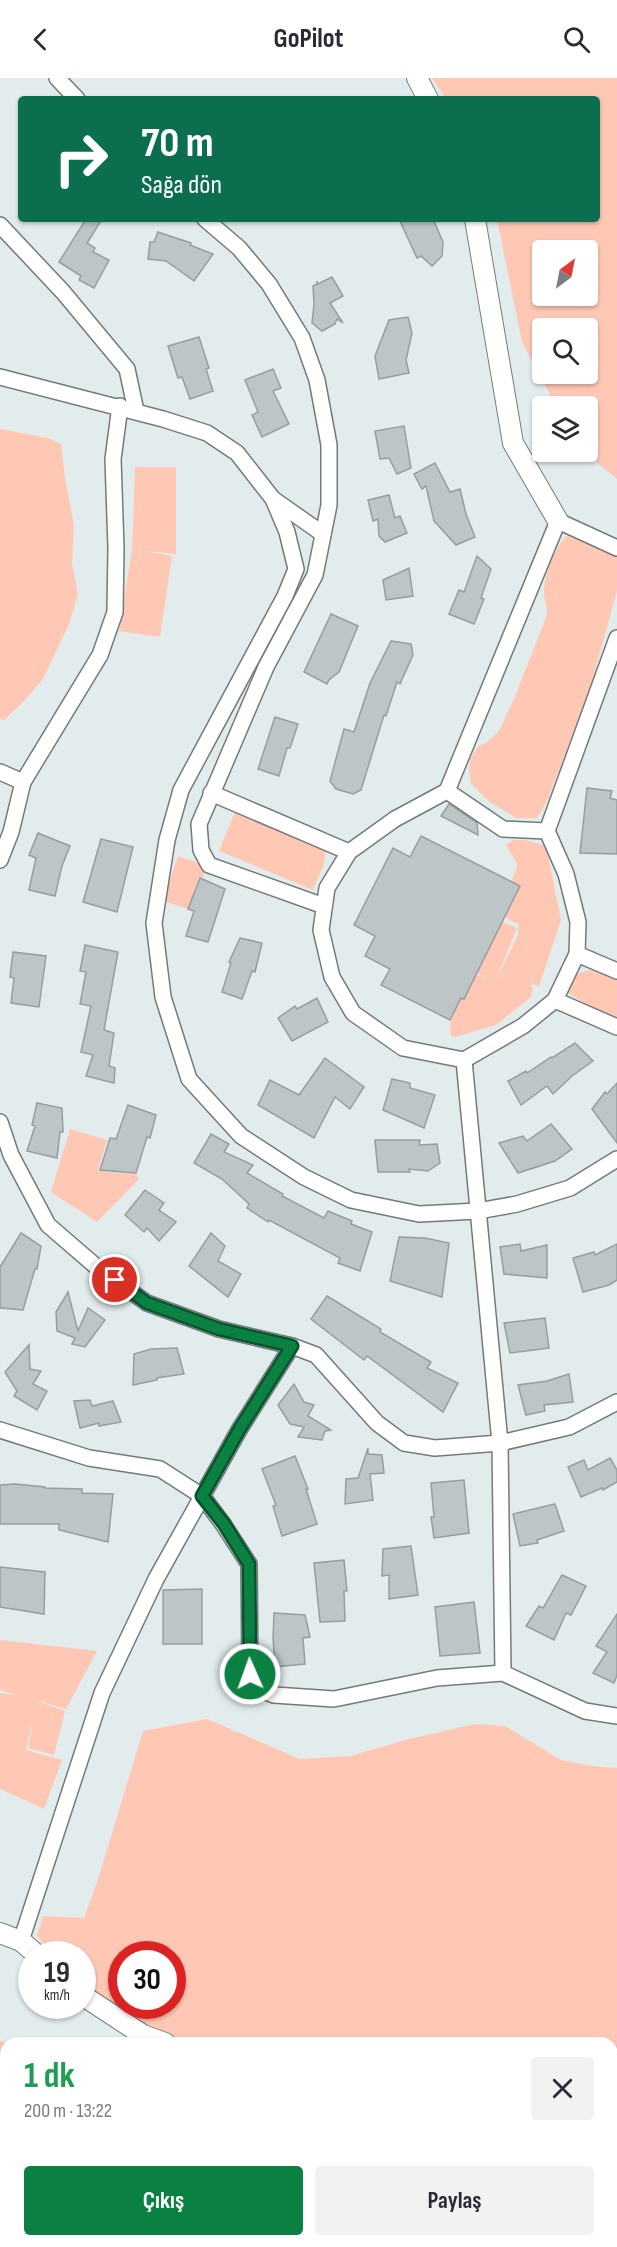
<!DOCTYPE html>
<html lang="tr">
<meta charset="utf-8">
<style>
body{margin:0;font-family:"Sofia Sans Condensed",sans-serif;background:#f2f2f3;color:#2b2b33;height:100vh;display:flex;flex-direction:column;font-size:22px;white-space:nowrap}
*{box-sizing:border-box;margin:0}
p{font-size:20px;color:#7c7c81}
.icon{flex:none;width:33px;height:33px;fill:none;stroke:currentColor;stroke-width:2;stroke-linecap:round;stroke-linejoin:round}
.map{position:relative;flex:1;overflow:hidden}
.sheet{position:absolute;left:0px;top:1959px;width:618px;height:210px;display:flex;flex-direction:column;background:#fff;border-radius:18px 18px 0 0;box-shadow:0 2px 4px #0004}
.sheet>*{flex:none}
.banner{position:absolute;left:18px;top:18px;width:582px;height:126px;border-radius:6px;box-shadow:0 2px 4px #0004;background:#0b6e4f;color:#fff;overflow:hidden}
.needle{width:39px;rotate:32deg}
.controls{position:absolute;left:532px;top:162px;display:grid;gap:12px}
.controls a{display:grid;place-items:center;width:66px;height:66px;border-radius:6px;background:#fff;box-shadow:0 2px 4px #0004;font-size:30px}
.speed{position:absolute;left:18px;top:1863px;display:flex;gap:12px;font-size:30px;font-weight:700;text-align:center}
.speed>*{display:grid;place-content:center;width:78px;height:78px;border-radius:50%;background:#fff;box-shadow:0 2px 4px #0004;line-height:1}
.speed small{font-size:15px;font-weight:400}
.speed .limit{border:9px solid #d22;background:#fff;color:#111}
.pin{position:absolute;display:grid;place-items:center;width:51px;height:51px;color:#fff;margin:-26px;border:3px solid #fff;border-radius:50%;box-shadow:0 2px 6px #0007}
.me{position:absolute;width:66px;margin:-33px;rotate:358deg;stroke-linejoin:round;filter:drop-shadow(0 0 4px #0008)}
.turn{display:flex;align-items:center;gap:21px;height:126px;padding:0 24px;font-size:27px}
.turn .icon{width:78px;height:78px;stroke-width:2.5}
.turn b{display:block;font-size:42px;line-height:51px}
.round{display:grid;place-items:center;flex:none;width:63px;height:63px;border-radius:6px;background:#f2f2f3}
.overview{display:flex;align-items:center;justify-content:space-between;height:102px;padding:0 24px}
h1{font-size:36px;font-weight:700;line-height:45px;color:#1e9e55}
.primary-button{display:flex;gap:12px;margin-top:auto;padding:12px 24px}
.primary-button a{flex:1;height:69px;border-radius:6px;background:#0b8043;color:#fff;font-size:24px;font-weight:700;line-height:69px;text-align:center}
.primary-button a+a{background:#f2f2f3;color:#2b2b33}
header{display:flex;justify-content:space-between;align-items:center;height:78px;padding:0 24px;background:#fff;font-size:27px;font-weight:700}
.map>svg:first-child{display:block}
</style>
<header><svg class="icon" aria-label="back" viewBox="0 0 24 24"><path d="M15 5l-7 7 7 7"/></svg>GoPilot<svg class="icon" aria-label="search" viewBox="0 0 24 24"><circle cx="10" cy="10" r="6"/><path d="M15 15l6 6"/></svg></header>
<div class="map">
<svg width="617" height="2169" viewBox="0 0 617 2169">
<rect width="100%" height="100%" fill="#e3eced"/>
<g fill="#ffc8b4" fill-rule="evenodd">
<path d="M 432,0 L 617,0 L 617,401 L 584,374 L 588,374 L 588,328 L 556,328 L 522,264 L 497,141 L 597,141 L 597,21 L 446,21 ZM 543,172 L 588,172 L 588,218 L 543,218 ZM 543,250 L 588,250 L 588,296 L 543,296 Z"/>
<polygon points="0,351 48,360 61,366 65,399 74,448 72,486 78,517 69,546 43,601 24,623 4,642 0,641"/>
<polygon points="135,389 176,389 176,476 146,473 172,478 160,559 119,553 132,472"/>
<path d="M 570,455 L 617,474 L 617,513 L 590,610 L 547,723 L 537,740 L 516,740 L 490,724 L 471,706 L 469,693 L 470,681 L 478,668 L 486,665 L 499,653 L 514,621 L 547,537 C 548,528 544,522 544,514 C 543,498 557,464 570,455 Z"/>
<polygon points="237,729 326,771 324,786 313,812 219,773"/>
<path d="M 513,762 L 525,762 L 546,768 L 561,842 L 539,908 L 531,906 L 533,912 L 531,919 L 496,947 L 455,959 L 451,958 C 447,937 463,913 472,895 L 494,903 L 474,894 L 496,841 L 517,850 L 495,904 L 518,857 L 518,845 L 515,845 L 499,835 L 517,789 L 517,785 L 506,767 Z"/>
<polygon points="178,778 207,788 203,800 199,799 188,831 163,823"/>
<polygon points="597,890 617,899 617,941 595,931 568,915 568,909 579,895"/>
<polygon points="70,1051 107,1062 98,1093 136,1096 139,1101 97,1144 51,1114"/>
<polygon points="0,1562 97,1573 66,1631 31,1621 65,1633 54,1677 28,1670 32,1648 31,1648 26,1672 62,1682 44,1731 0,1711 0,1615 17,1617 0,1612"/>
<path d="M 207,1641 L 300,1681 L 350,1678 L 409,1661 L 475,1646 L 505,1648 L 561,1682 L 592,1688 L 617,1690 L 617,1986 L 612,1985 L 612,1965 L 197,1965 L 167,1959 L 124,1936 L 83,1903 L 82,1876 L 51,1876 L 37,1858 L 43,1838 L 84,1840 L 99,1798 L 143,1653 ZM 122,1876 L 172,1876 L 172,1928 L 122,1928 Z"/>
<polygon points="0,1963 8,1965 6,1965 6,2163 612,2163 612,2034 617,2035 617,2169 0,2169"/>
</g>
<g fill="#bdc5c6" stroke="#969e9f" stroke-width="1.5">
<polygon points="86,141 102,141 87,165 95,170 93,174 109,182 94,210 79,202 81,198 59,184"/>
<polygon points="399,141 433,141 443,164 442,178 432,188 421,178 417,180"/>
<polygon points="158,154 191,165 190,167 213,176 194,203 166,183 148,181 150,164 154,164"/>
<polygon points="332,199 343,218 330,225 343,245 337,241 335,246 322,253 312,245 314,226 313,208 317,206 317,203 318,206"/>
<polygon points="408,239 412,255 406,282 409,295 379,301 375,278 389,242"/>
<polygon points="199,259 209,290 206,291 213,313 190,321 182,299 178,300 168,268"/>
<polygon points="273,291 281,310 273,313 289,346 262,359 252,337 258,334 245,302"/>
<polygon points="404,348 411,390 397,396 389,380 380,381 375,353"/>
<polygon points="435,385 450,414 460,411 466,436 475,459 456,467 434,443 426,408 422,411 414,396"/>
<polygon points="389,417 395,440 400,438 407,455 385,464 379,458 378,441 373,443 368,422"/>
<polygon points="477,478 491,491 481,520 484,521 474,546 449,536 459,512 464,514"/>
<polygon points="409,490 413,518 386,522 383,502"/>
<polygon points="331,536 358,548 339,594 329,602 327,606 304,594"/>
<polygon points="391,563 411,566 413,577 400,606 397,604 386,638 384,637 361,712 353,716 336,711 330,703 344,651 354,654 370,605"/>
<polygon points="275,639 298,646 290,670 287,670 279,698 258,691"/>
<polygon points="587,710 612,713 610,720 617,722 617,776 580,775"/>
<polygon points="449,726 477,745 478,757 441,738"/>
<polygon points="38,755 70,768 62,788 55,818 29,812 36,780 29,777"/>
<polygon points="421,758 520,808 464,921 461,920 450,942 381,907 390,891 365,878 375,858 354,847 393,770 410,779"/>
<polygon points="101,761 133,769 117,834 83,824"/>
<polygon points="200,800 225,811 208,864 186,858 194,833 188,831"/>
<polygon points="240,860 262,865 255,894 252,893 242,921 222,914 231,885 229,884"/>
<polygon points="85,867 118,874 104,952 114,955 109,988 115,990 114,1005 86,998 93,977 81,974 91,928 80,926 86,894 80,893"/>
<polygon points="13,874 46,878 39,929 11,925 14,900 10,899"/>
<polygon points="317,920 328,944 292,963 278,940 295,928 297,931"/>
<polygon points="575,965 593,983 572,998 553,1016 547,1008 521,1027 508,1003 526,993 527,995 551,979 552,980"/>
<polygon points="325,980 364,1009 350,1031 335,1019 314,1060 258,1027 270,1002 299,1017"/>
<polygon points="392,1001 410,1005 410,1010 435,1017 424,1050 383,1032"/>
<polygon points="617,1005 617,1065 592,1031 605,1014 607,1016"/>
<polygon points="37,1025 62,1030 63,1054 60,1054 57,1080 27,1073 35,1048 32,1047"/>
<polygon points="128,1027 156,1037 150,1060 147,1059 136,1095 100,1092 110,1060 116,1061"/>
<polygon points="551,1046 572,1071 555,1083 518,1095 499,1065 523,1058 527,1063"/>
<polygon points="211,1056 229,1066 224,1074 253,1087 247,1095 283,1116 282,1118 324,1140 328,1133 352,1143 351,1146 372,1154 360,1193 338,1185 340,1180 269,1142 268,1144 247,1130 249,1126 222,1101 194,1085"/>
<polygon points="375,1062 420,1062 419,1067 437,1066 440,1085 428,1093 409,1091 410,1094 378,1094"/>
<polygon points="145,1112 164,1125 159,1132 176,1144 159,1163 147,1150 144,1154 125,1137"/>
<polygon points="21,1155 41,1168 37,1191 35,1191 23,1232 0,1230 0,1189"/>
<polygon points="211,1155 225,1168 218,1183 241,1196 228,1219 189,1188"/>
<polygon points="399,1159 425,1160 449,1165 442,1219 390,1203"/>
<polygon points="520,1166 521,1173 547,1167 547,1200 504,1196 500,1169"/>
<polygon points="617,1166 617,1202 609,1207 583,1214 573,1180 594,1174 595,1177"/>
<polygon points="68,1214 78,1253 88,1230 105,1242 85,1269 72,1266 75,1260 57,1253 56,1234"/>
<polygon points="327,1218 381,1251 380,1254 431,1284 427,1290 458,1305 443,1334 367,1278 364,1282 311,1241"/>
<polygon points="545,1240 549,1270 510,1275 504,1245"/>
<polygon points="29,1267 30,1291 41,1293 33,1306 47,1313 37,1332 14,1318 17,1313 5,1294"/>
<polygon points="177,1270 184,1296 157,1300 157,1302 133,1307 134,1276 151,1271"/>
<polygon points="569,1296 573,1324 544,1327 545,1333 526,1337 518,1307 547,1303"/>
<polygon points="294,1306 304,1324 314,1327 308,1338 331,1352 325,1353 322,1362 298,1359 304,1349 290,1346 278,1327"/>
<polygon points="90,1322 92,1328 113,1323 121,1344 99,1348 99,1345 80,1350 74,1323"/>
<polygon points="368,1370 368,1376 382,1377 384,1395 370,1396 373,1422 345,1426 346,1401 358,1400"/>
<polygon points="295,1378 308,1411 306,1411 317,1446 282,1458 273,1428 276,1427 262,1391"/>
<polygon points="610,1380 617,1392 617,1404 603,1412 602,1410 581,1419 568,1389 584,1382 588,1392"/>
<polygon points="464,1402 469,1455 434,1460 431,1439 434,1439 431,1405"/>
<polygon points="15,1406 45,1409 45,1410 82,1411 82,1415 113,1416 108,1464 59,1452 59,1446 0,1446 0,1407"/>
<polygon points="555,1426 564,1453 537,1462 538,1465 520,1468 513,1436"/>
<polygon points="411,1468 418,1517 389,1521 389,1497 382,1498 383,1471"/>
<polygon points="344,1482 347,1513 344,1513 345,1543 320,1544 314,1485"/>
<polygon points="0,1489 45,1494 44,1536 0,1529"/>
<polygon points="562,1497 586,1508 571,1537 566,1535 554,1562 526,1548 539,1528 543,1530"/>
<polygon points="202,1511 202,1566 163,1566 163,1512"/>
<polygon points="474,1524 480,1575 440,1578 435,1529"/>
<polygon points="274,1535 305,1537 310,1559 303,1560 305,1586 275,1589 273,1560"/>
<polygon points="617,1536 617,1597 614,1605 593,1595 607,1574 596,1568"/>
</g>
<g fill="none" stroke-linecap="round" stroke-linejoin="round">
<defs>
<g id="minor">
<polyline points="57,0 77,21"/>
<polyline points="205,141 239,170 269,206 302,260 317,302 329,367 329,427 315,497 266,589 199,746 201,772 209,787 324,828"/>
<polyline points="0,147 63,214 127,291 136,333"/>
<polyline points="0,299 163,341 207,355 237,375 273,421 287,454 296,491 285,518 181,712 167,762 154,845 163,919 189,1001 241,1058 304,1099 351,1122 419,1136 478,1133 517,1126 570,1110 617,1081"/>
<polyline points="273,421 323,456"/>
<polyline points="0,694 23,704"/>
<polygon points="447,713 503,751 547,753 566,796 578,844 577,876 555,922 523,948 464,982 403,970 353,935 332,899 321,852 327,810 349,774 395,741"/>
<polyline points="447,713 558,443 617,470"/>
<polyline points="211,715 349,774"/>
<polyline points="547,753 617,560"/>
<polyline points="0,782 11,754 23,704 100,577 115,534 116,470 113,381 120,328"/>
<polyline points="577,876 617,893"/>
<polyline points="555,922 617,949"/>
<polyline points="464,982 500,1365 503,1595"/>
<polyline points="0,1044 11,1077 48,1147 99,1191 147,1225 219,1251 292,1268 316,1277 377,1345 404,1365 435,1370 500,1365 569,1349 617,1324"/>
<polyline points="0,1352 89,1380 160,1391 202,1418 223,1446 249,1486 250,1596 256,1610 274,1617 334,1621 437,1600 503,1595 585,1633 617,1638"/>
<polyline points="21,1863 102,1615 156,1501 239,1352 292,1268"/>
</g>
<g id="tertiary">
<polyline points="417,0 428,21"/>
<polyline points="475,141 513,365 558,443"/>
<polyline points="0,1855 21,1863 36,1876"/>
<polyline points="82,1917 143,1957 165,1965"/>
<polyline points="612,2002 617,2002"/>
</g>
</defs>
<use href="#minor" stroke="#737a7c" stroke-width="18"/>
<use href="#tertiary" stroke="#737a7c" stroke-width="22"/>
<use href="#minor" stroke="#fff" stroke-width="15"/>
<use href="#tertiary" stroke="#fff" stroke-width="20"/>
</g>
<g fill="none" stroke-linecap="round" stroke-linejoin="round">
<defs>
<polyline id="route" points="115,1202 147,1225 219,1251 292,1268 239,1352 202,1418 224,1446 249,1486 250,1596"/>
</defs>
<use href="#route" stroke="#07532c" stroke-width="15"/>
<use href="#route" stroke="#0b8043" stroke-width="10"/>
</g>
</svg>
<div class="controls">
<a><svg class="needle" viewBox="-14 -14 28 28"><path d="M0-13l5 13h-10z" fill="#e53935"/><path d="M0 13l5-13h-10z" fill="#7c7c81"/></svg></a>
<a><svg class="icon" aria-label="search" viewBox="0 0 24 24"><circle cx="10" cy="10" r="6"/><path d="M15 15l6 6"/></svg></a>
<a><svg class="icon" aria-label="layers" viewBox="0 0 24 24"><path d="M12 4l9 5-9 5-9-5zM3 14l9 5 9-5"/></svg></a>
</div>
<div class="speed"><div>19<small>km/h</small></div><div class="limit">30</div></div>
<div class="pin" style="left:115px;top:1202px;background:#d93025"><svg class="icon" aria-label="arrive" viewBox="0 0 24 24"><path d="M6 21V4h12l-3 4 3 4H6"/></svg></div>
<svg class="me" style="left:250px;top:1596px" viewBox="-20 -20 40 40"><circle r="17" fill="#0b8043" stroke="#fff" stroke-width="3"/><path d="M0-11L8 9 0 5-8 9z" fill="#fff"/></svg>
<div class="banner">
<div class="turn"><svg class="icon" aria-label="right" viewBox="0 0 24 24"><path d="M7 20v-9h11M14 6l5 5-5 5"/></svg><div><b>70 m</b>Sağa dön</div></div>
</div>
<section class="sheet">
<div class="overview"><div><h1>1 dk</h1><p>200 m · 13:22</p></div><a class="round"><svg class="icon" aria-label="close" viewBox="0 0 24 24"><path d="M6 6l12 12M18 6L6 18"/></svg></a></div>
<div class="primary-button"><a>Çıkış</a><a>Paylaş</a></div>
</section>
</div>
